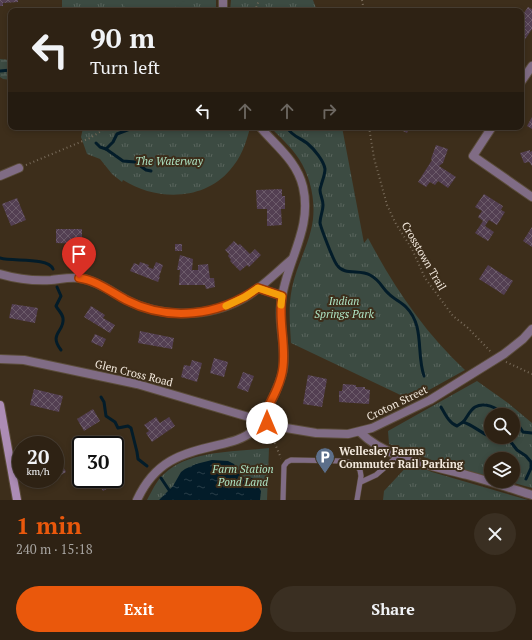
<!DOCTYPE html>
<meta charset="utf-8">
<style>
body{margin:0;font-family:"PT Serif",serif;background:#3a2f22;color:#f1f3f6;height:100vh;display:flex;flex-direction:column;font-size:15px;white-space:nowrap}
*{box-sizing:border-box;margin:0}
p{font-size:13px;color:#a7a4a0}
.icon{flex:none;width:22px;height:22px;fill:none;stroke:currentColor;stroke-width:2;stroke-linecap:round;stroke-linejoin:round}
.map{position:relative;height:500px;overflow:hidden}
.panel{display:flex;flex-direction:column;background:#2e2214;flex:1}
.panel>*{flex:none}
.hud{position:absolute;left:8px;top:8px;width:516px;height:122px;border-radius:8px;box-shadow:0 2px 6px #0003,0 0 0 1px #493f34;background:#2e2214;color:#f1f3f6;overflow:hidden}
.tools{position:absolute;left:484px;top:408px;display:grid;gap:8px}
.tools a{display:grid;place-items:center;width:36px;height:36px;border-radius:50%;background:#2e2214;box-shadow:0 2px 6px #0003,0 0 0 1px #493f34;font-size:20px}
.speed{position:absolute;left:12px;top:436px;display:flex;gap:8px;font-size:20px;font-weight:700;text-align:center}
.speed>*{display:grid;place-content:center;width:52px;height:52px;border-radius:50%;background:#2e2214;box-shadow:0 2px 6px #0003,0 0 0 1px #493f34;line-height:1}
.speed small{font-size:10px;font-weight:400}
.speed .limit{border:2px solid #111;border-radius:6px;background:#fff;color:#111}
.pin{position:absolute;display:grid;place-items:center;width:34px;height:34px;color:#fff;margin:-41px -17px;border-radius:50% 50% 50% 0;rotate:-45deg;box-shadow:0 0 4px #0007}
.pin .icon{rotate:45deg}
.me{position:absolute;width:44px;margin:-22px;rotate:0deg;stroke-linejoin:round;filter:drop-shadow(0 0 3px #0008)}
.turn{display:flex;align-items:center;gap:14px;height:84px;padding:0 16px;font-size:18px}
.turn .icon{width:52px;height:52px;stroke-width:2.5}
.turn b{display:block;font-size:28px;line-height:34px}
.lanes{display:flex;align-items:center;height:38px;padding:0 16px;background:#0003;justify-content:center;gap:20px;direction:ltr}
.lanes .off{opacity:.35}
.round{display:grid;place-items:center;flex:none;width:42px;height:42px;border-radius:21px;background:#3a2f22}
.summary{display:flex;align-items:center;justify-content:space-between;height:68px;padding:0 16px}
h1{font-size:24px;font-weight:600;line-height:30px;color:#ea580c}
.button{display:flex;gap:8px;margin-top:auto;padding:8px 16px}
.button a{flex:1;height:46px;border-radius:24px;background:#ea580c;color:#fff;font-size:16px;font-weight:600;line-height:46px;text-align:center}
.button a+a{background:#3a2f22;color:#f1f3f6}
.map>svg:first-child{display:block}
</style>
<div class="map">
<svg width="532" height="500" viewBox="0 0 532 500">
<defs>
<pattern id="wetland-marsh" width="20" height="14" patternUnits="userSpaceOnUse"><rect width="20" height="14" fill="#3c4b42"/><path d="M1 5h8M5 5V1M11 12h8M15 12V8" fill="none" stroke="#59655d"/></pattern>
<pattern id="park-tufts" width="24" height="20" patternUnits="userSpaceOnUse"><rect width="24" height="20" fill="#3c4b42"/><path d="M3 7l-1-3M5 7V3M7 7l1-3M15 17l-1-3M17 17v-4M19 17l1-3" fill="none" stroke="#59655d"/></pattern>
<pattern id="water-ripples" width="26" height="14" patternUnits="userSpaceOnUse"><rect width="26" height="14" fill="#031c29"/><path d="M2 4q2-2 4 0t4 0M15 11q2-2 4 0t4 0" fill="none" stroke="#283d48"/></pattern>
<pattern id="building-cross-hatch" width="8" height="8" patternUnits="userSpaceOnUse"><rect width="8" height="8" fill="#533f52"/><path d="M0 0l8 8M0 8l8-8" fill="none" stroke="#6c5b6a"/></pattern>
</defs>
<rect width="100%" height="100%" fill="#3d2e1b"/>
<polygon fill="url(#wetland-marsh)" points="0,59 11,60 11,80 3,79 0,77"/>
<g fill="url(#park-tufts)" fill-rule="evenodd">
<rect x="62" y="0" width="154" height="11"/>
<polygon points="231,0 313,0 317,11 230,11"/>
<path d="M 86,127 L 249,127 L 250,128 C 246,143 241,158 230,170 C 204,201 156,201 123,180 L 122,182 L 112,174 L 100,159 L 87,154 L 81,137 L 83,128 Z"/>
<path d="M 270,127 L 342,127 L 364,243 L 368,238 C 394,287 424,332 465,370 L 411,400 L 291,343 C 290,324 288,307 292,288 C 296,268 306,250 311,230 C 317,207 312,179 299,159 C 291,147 280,137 270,127 Z"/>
<path d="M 477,381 L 508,403 L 532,423 L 532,488 L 507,481 L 513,481 L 513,459 L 491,459 L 491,477 L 437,462 L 389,444 L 388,431 ZM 491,415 L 513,415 L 513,437 L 491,437 Z"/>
<path d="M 269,448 L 267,500 L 147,500 C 152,491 156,481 164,474 C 189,450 236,452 269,448 Z"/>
<polygon points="410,463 432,472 528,500 383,500 384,491"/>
</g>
<polygon fill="#3c4b42" points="121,0 186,0 175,7 166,11 127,11"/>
<polygon fill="url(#water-ripples)" points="212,460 228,461 234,464 243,477 253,478 261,491 260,500 159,500 173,486 181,472 185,469 196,464"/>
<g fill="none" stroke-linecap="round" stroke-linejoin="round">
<g stroke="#031c29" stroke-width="3">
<polyline points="0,71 11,70"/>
<polyline points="90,127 90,128"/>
<path d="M 287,127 C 291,136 301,138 308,144 C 314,149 324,161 325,169 C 325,176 321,183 320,190 C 320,195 323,199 323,205 C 323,211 320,217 320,223 C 321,228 333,260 337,265 C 344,276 360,269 370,275 C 381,281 381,287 389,294 C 394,299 401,302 406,307 C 425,326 416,353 424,376"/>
<polyline points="96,143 100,147 106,149 113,142 117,134 135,127"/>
<polyline points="106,149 123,161 135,162 146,170 151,171"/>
<path d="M 0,258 C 12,262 48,257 53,269"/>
<path d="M 57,287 L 61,296 L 56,306 C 58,310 62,313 63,318 C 65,332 48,333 61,350"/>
<polyline points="101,397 104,402 106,416 115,422 118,428 128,426 131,428 137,452 138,459 147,466"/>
<path d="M 441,407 C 445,414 449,423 457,426 L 463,422 C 473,425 481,433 491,437"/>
<polyline points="513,419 515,420 523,432 532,433"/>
<path d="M 463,422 C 467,418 469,411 475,407 C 484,402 498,407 502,415"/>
<polyline points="513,436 519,427"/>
<polyline points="507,437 517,450 526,456 531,462 531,468 526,479"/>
<polyline points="161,478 169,490"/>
</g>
</g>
<g fill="url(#building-cross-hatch)">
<polygon points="0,0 18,0 18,2 3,3 3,6 0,6"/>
<polygon points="528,7 532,9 532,29 522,44 521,44 521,15 522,16"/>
<polygon points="532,117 532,129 527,126"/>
<polygon points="405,127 410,127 407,133 403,131"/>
<polygon points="436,145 448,149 443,163 439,166 456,177 448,188 438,181 435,185 430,182 426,187 418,182 432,160 431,159"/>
<polygon points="530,150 530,152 532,151 532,166 529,162 524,163 520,153"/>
<polygon points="282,189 282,196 285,196 285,209 281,209 282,225 267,226 267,209 257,209 256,190"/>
<polygon points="484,194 503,206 501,210 505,212 497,225 489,220 485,226 494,232 488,241 475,233 483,221 478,217 482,211 475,207"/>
<polygon points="17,198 26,220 11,226 2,204"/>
<polygon points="532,227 532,247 523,241"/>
<polygon points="56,229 82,229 82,244 56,243"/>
<polygon points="234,241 238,245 240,244 250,254 255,249 261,255 249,267 247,265 240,271 230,261 231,260 228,256 229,254 225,250"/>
<rect x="175" y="244" width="7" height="7"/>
<polygon points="180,255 193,259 192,270 198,270 198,265 208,264 210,278 214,278 215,287 206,289 205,285 179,285 180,270 177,270"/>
<polygon points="140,262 149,265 148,267 153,269 156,262 163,265 159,277 160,277 158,282 130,271 134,263 139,265"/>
<polygon points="488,265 513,281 504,295 479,279"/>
<polygon points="12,304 38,308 35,323 9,318"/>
<polygon points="91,306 105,315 103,318 115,325 110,333 84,317"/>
<polygon points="140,331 174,338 172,349 138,343"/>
<polygon points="95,334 106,339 102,347 91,342"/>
<polygon points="214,358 228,362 224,377 210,373"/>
<polygon points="192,360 202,363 197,382 181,377 184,365 190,366"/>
<polygon points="243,372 254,376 248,392 237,388"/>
<polygon points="308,375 327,379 322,407 303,404"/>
<polygon points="343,384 356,385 356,387 365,387 365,389 370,390 369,404 339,402 339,391 342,391"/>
<polygon points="34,389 63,396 59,412 30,405"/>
<polygon points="93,409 100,421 84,431 77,419"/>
<polygon points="156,417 160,423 169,417 175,426 152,442 146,433 149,431 144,425"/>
<polygon points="55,452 66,472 58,477 55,474"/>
<polygon points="115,465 122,477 114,481 116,484 103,491 96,480 115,479"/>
</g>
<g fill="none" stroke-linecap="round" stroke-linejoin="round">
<defs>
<g id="lane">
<polyline points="361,482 376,475 399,455"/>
<polyline points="283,500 284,466 287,462 291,460 343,461 355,464 360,470 361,476 357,500"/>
</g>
<g id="street">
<polyline points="223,11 223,0"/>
<polyline points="521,82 532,66"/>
<polyline points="492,127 473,156 532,197"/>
<polyline points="0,176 19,168"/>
<path d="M 0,274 C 17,279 33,281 51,280 C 62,279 73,276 84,279 C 101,282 118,297 135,304 C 172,319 216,316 249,295 C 264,285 277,272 291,260"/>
<polyline points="258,288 282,296"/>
<polyline points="0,359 24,360 137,384 286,428 316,433 348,434 372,428 430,400 504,354 523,339 532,329"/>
<path d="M 360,432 C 385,458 433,466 467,475 C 489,481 510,488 532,495"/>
<path d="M 137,500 C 155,461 180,454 218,445 C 231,442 244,439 254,430 C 264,420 280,384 283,370 C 287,349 278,326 281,304 C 285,262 313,230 303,187 C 297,161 276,146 260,127"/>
</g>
<polyline id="secondary" points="0,405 17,500"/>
</defs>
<use href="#lane" stroke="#5a4c3a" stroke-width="6"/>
<use href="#street" stroke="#5a4c3a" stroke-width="10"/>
<use href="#secondary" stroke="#5a4c3a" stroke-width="10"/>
<g stroke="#796c5b" stroke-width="2" stroke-dasharray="1 3" stroke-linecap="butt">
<polyline points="362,0 364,11"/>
<polyline points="255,11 259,0"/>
<polyline points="369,127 374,158 387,205 396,224 412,249 425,278 453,316 468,328 491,352"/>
<polyline points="26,165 90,138 108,127"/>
<polyline points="506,362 532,374"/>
<polyline points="270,432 281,458"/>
</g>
<use href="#lane" stroke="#806c85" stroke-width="5"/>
<use href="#street" stroke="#806c85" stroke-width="8"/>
<use href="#secondary" stroke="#ac8cb5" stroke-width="8"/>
</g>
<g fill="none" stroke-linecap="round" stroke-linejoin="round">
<defs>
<path id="route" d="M 79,278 C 96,280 111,292 126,300 C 169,322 219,316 258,288 L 282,296 C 278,320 286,343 283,367 C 281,386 269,404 261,421 L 267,423"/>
</defs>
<use href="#route" stroke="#983908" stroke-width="10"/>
<use href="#route" stroke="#ea580c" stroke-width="7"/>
<polyline stroke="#f59e0b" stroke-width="7" points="226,306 245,297 258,288 282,296 281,305"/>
</g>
<defs>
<symbol id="parking-pin" viewBox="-11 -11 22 30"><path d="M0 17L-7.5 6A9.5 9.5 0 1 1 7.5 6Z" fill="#5c6f8a" stroke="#3d2e1b"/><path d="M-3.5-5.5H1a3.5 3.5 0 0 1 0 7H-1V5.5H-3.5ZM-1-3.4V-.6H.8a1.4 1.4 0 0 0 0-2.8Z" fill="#fff"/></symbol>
</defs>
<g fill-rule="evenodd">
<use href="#parking-pin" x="314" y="446" width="22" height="30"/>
</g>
<g text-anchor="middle" stroke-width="4" stroke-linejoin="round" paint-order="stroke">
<g font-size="11" font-style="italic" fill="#aee4c4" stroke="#3d2e1b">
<text x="169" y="165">The Waterway</text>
<text x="344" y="305">Indian<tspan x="344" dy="13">Springs Park</tspan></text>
<text x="243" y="473">Farm Station<tspan x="243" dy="13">Pond Land</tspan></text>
</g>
<g font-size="11" fill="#f3e9dd" stroke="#3d2e1b">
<text transform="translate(424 256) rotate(60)" y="4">Crosstown Trail</text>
<text transform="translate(134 373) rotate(14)" y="4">Glen Cross Road</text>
<text transform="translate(397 403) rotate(-26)" y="4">Croton Street</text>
</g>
<g font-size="11" font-weight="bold" fill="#f3e9dd" stroke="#3d2e1b" text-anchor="start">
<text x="339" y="455">Wellesley Farms<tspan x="339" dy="13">Commuter Rail Parking</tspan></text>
</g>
</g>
</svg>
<div class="tools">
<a><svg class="icon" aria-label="search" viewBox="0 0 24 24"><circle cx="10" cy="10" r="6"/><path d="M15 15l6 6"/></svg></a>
<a><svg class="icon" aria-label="layers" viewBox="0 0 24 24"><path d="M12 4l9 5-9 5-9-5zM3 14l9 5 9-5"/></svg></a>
</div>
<div class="speed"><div>20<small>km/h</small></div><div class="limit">30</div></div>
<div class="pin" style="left:79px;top:278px;background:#d93025"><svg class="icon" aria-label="arrive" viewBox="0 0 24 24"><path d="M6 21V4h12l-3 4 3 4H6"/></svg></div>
<svg class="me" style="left:267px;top:423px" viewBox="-20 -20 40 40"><circle r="19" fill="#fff"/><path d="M0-13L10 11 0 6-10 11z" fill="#ea580c"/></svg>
<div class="hud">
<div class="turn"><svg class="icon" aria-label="left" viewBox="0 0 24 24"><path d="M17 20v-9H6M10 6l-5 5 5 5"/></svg><div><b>90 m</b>Turn left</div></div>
<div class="lanes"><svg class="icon" aria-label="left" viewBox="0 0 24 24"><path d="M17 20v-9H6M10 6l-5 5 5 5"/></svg><svg class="icon off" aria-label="ahead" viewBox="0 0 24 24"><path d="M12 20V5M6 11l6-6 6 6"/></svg><svg class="icon off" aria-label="ahead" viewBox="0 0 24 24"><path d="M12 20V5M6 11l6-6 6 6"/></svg><svg class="icon off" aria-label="right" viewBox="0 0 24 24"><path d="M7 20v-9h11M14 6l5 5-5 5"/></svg></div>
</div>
</div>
<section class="panel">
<div class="summary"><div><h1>1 min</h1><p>240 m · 15:18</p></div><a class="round"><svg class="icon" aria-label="close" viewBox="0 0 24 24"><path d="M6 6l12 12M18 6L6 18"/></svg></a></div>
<div class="button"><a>Exit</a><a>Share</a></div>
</section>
